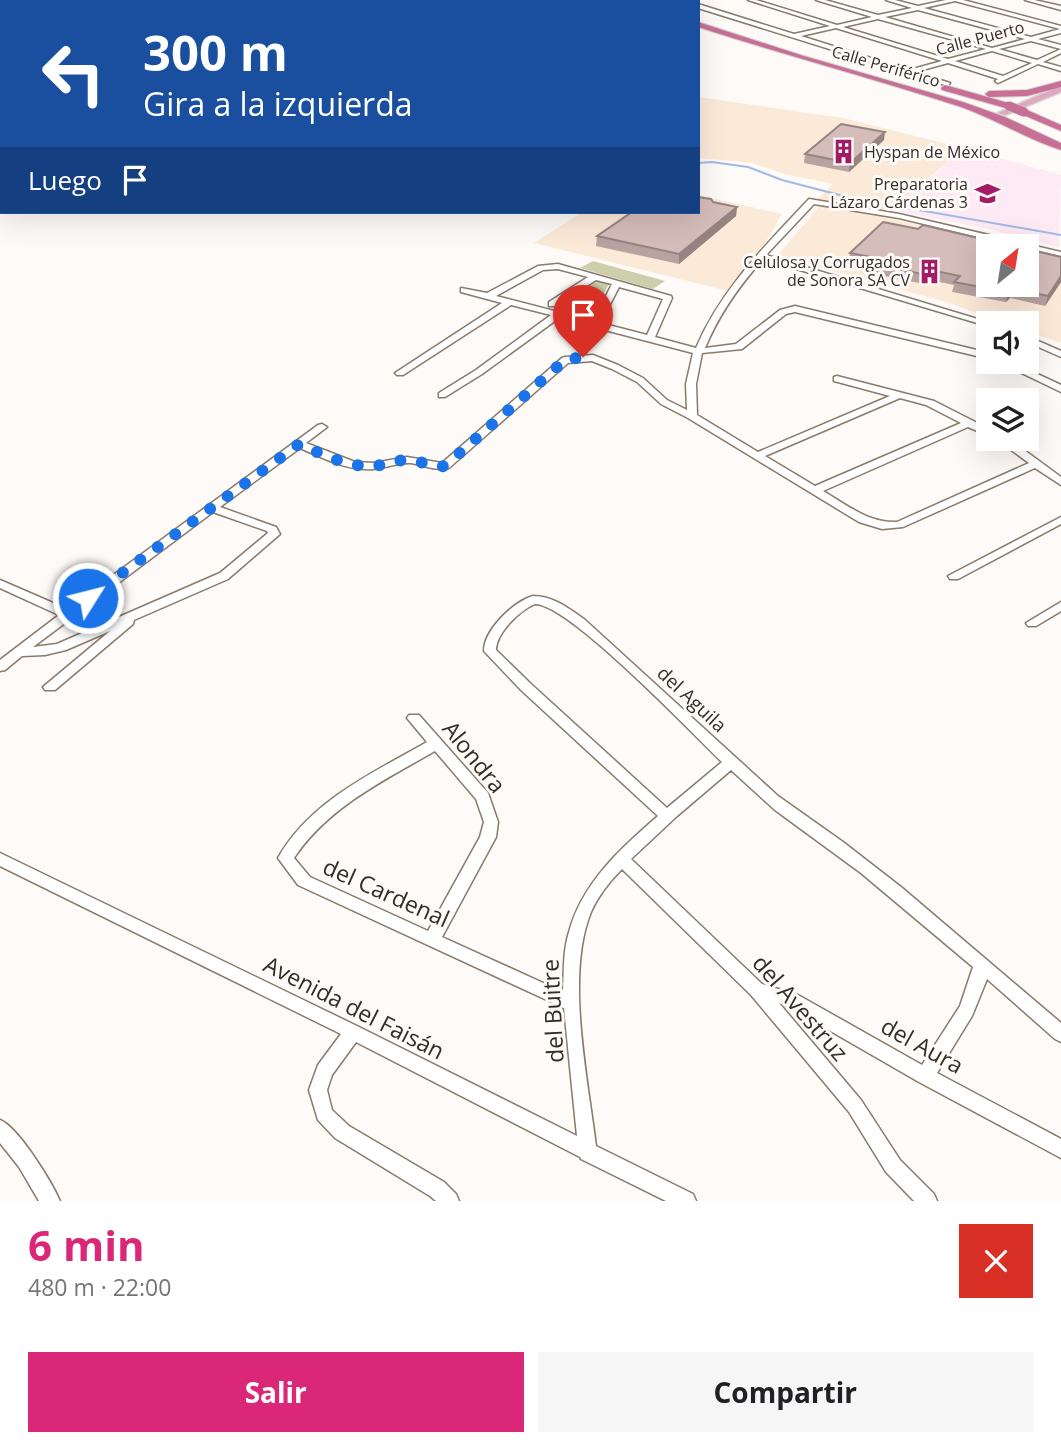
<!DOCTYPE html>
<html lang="es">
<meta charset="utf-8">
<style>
body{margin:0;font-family:"Open Sans",sans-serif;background:#f6f6f6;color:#202124;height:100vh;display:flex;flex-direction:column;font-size:26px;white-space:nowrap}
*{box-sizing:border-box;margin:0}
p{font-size:23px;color:#757577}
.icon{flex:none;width:38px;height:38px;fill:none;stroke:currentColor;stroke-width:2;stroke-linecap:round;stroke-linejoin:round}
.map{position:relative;height:1201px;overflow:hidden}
.details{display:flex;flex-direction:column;background:#fff;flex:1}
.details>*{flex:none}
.hud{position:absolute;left:0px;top:0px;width:700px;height:214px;box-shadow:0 7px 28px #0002;background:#1a4fa0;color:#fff;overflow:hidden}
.needle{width:46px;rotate:30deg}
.tools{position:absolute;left:976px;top:234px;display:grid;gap:14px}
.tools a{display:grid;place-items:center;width:63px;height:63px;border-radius:0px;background:#fff;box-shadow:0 7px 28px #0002;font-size:35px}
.pin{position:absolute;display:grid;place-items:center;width:60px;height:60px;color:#fff;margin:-72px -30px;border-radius:50% 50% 50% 0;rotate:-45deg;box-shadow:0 0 7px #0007}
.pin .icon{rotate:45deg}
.me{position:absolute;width:77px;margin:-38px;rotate:54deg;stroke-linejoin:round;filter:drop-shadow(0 0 5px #0008)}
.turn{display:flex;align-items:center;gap:24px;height:147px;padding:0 28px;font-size:32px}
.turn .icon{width:91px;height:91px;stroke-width:2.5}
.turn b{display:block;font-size:49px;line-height:60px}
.then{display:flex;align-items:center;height:66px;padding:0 28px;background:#0003;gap:14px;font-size:26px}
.round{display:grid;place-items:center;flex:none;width:74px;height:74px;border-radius:0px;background:#f6f6f6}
.overview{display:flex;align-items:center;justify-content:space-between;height:119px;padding:0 28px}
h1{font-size:42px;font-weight:700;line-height:52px;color:#db2777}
.primary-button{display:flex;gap:14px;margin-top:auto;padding:14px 28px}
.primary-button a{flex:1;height:80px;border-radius:0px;background:#db2777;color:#fff;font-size:28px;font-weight:700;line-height:80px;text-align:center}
.primary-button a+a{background:#f6f6f6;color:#202124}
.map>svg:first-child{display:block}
</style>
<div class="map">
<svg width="1061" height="1201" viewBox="0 0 1061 1201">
<rect width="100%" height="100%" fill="#fdfaf7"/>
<g fill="#fcead9">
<polygon points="698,97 843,118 963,148 889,214 831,202 815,202 833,184 785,174 752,163 698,158"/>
<polygon points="698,195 782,214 749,271 732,292 534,243 582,212 698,212"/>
<polygon points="829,205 1019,247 989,247 989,285 1027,285 1027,249 1061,256 1061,343 1027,331 1027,324 1007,324 946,302 777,256 819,207"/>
</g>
<polygon fill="#fdeaf5" points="963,148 1061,175 1059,247 989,229 895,211"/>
<g fill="#cdcfaa">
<polygon points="593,261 665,281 653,289 580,268"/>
<polygon points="598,281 609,284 591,316 555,306"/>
</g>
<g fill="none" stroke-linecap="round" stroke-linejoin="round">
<polyline stroke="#a2b9e7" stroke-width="2" points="698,163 712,162 748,167 782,180 851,198 1061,235"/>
<defs>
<g id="minor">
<polygon points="324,0 330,0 322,2"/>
<polygon points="636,0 643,0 640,2"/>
<path d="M 748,0 L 756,0 L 837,25 L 872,17 L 816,0 L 825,0 L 878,15 L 912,8 L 886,0 L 895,0 L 918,6 L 946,0 L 963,0 L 1061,26 L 1061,33 L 1038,39 L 1061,45 L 1061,49 L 1031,41 L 999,49 L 1037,60 L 1061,49 L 1061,53 L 1043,62 L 1061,67 L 1061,71 L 1038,64 L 998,83 L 995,81 L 998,79 L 948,63 L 915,72 L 950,83 L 948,86 L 698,8 L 698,4 L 794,34 L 830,26 ZM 955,1 L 1060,29 L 1031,37 L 924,8 ZM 918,10 L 1025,39 L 992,48 L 885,17 ZM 878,19 L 986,49 L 948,59 L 843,27 ZM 836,28 L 942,61 L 909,70 L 801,36 ZM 992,51 L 1032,63 L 1003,76 L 955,61 Z"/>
<polygon points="1025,0 1034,0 1061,6 1061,10"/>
<path d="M 809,199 L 899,214 L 1061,252 L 1061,256 L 1027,248 L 1027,247 L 1020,247 L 899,218 L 814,204 L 766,255 L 994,324 L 989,324 L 989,326 L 987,326 L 763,259 C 739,286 719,314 705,348 L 736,344 L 780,310 L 795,306 L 989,353 L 989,359 L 795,312 L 786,314 L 742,349 L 702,353 L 696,384 L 697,415 L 758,452 L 890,396 L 834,381 L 834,377 L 837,376 L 934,401 L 989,429 L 989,436 L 968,427 L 823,491 C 847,505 868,523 897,522 L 1029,463 L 996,439 L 1009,439 L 1061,477 L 1061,485 L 1035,468 L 903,527 L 882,529 L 859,522 L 688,418 L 661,404 L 637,382 L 612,369 L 592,361 L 568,363 L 449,468 C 435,471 424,465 411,463 C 398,462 386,468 373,469 C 347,471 323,458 300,448 L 220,507 L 276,527 L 280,534 L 228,579 L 134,620 L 133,624 L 55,690 L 45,690 L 43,687 L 110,631 L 66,650 L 45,655 L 22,656 L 5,670 L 0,671 L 0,660 L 59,615 L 0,588 L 0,580 L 67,609 L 318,425 L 322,424 L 327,427 L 306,443 L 355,462 L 374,463 L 407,457 L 442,463 L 562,358 L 565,357 L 593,355 L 618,365 L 643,378 L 667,400 L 687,410 L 686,384 L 693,353 L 559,318 L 482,374 L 445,397 L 439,397 L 439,393 L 476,370 L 551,315 L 511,305 L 403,375 L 397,375 L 395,373 L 502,303 L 461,292 L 461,288 L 487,293 L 538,266 L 558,264 L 671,296 L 672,298 L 655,337 L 696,348 C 721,289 766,245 809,199 ZM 558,269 L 588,277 L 549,302 L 549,306 L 555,306 L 596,280 L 612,284 L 596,316 L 597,318 L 603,318 L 619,287 L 663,299 L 647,335 L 496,296 L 543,270 ZM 900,398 L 926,405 L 961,423 L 815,486 L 765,456 ZM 213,512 L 267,531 L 268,533 L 220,573 L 57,644 L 33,647 Z"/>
<polygon points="1027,336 1061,351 1061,357 1027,342"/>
<polygon points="999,362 1012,362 1061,385 1061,392"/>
<polygon points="1061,517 1061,524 958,579 950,579 948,576"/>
<path d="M 533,596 C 553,596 568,608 584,619 L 778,796 L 843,842 L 901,887 L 1061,1023 L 1061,1042 L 1055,1039 L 987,979 L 972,1016 L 937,1073 L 1061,1139 L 1061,1158 L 919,1082 L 787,1006 L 779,1003 L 861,1100 L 900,1160 L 934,1194 L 937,1201 L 914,1201 L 886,1172 L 849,1112 L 751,995 L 622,869 C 610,881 598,896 591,912 C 565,976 588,1079 596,1146 L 693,1194 L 696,1201 L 666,1201 L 581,1159 L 580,1157 L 356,1042 L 332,1075 L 327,1090 L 332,1110 L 349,1126 L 444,1182 L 456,1194 L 459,1201 L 436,1201 L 430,1196 L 335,1138 L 318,1120 L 309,1090 L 318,1065 L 341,1034 L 0,866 L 0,853 L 359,1027 L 577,1136 L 564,1008 L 298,885 L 278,858 C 310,801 373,773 427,742 L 407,718 L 409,715 L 419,715 L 488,793 L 498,822 L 496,837 L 442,937 L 563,992 C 564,972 563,951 569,932 C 582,883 621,848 658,816 L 521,690 L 484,651 C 484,630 513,602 533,596 ZM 535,604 C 569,604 692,733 722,762 L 667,808 L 531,684 L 496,650 C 496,633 519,611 535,604 ZM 435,751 L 476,799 L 484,822 L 480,837 L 428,931 L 310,877 L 294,858 C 328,807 383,781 435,751 ZM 731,770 L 775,810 L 861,873 L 973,967 L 960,1006 L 922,1065 L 798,995 L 762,984 L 631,859 L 677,816 Z"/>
<polygon points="1061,602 1061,611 1036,626 1028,626 1026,623"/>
<path d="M 0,1120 C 18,1127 52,1182 60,1201 L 39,1201 L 19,1167 L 0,1143 Z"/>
</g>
<polygon id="major" points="1058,87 1061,87 1061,92 1005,115 998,113"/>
<g id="highway">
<polygon points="622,0 633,0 635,2 624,2"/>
<path d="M 698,22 L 804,56 L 963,102 L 1005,117 L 1061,143 L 1061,150 C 1026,139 994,118 958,106 C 872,78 784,55 698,27 Z"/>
<polygon points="1061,81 1061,87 1027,96 989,97 985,94 989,91 1027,90"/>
<polygon points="945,85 1012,104 1014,106 1009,109 942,90 941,88"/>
<polygon points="1021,110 1027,110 1061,125 1061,131 1021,114"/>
</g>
</defs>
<use href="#minor" stroke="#897a6c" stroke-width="3"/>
<use href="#major" stroke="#d6d5d4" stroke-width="3"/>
<use href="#highway" stroke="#d6d5d4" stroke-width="2"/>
<use href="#minor" fill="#fff" fill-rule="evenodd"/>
<use href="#major" fill="#dea9bf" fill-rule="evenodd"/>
<use href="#highway" fill="#c86f95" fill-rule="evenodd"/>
<defs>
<polyline id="highway-bridge" points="1009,106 1024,112"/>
</defs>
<use href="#highway-bridge" stroke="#d6d5d4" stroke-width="10" stroke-linecap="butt"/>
<use href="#highway-bridge" stroke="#c86f95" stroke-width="9"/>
</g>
<g fill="#b7a3a0">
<polygon points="884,140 849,172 804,163 805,154"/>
<polygon points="713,202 737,207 736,216 679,264 596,246 597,236"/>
<polygon points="850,253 1061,257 1061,282 1045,306 1010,298 1006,302 952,292 954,285 934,281 929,285 869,273 870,267 849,263"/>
</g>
<g fill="#958482">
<polygon points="885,132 884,140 849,172 850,163"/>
<polygon points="737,207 736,216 679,264 679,254"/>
<polygon points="936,271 934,281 929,285 931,276"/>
<polygon points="1061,276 1061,282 1045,306 1048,296"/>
<polygon points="1012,288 1010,298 1006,302 1008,292"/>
</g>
<g fill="#d5bdba" stroke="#958482" stroke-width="2">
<polygon points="841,124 885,132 850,163 805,154"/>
<polygon points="698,197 711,199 713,202 737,207 679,254 597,236 632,212 698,212"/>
<polygon points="883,222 918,229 923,225 1016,247 989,247 989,285 1027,285 1027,249 1061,257 1061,276 1048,296 1012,288 1008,292 954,282 960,276 936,271 931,276 871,263 877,258 850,253"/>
</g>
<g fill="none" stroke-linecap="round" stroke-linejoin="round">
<path stroke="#1a73e8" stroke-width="12" stroke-dasharray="0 21.6" d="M 88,598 L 299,444 C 322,454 348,468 374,466 C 385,465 396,460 407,460 C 421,460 430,468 445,466 L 565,360 L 583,357"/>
</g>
<defs>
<symbol id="building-bare" viewBox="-9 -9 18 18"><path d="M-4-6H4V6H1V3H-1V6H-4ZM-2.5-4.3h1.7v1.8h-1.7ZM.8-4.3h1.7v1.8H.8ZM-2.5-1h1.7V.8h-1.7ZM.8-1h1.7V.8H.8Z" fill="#a31a65" stroke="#fdfaf7" stroke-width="2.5" paint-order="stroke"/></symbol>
<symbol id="school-bare" viewBox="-9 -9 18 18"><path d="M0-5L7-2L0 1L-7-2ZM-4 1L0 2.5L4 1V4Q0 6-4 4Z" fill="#a31a65" stroke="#fdfaf7" stroke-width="2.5" paint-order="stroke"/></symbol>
</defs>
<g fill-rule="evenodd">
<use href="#building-bare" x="826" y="134" width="35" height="35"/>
<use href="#school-bare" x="970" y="176" width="35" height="35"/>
<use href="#building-bare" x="912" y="254" width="35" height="35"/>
</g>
<g text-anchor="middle" stroke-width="6" stroke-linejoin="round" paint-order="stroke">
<g font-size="16" fill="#332d27" stroke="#fdfaf7">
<text transform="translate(980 38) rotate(-15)" y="6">Calle Puerto</text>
<text transform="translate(886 66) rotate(16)" y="6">Calle Periférico</text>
</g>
<g font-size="16" fill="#332d27" stroke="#fdfaf7" text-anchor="end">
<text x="864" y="158" text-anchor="start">Hyspan de México</text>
<text x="968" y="190">Preparatoria<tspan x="968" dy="18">Lázaro Cárdenas 3</tspan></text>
<text x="910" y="268">Celulosa y Corrugados<tspan x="910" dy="18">de Sonora SA CV</tspan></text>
</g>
<g font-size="19" fill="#332d27" stroke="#fdfaf7">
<text transform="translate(692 699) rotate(43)" y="7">del Aguila</text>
</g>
<g font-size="23" fill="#332d27" stroke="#fdfaf7">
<text transform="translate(474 757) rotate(51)" y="8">Alondra</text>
<text transform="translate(386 893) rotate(24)" y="8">del Cardenal</text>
<text transform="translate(354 1008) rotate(27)" y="8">Avenida del Faisán</text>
<text transform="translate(800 1008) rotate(49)" y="8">del Avestruz</text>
<text transform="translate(553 1011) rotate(-93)" y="8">del Buitre</text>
<text transform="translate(922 1046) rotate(29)" y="8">del Aura</text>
</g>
</g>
</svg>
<div class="tools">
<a><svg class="needle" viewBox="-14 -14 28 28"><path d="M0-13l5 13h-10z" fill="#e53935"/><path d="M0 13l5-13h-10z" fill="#757577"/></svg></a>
<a><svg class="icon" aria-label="sound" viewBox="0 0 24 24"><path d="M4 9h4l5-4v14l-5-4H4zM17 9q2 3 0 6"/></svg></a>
<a><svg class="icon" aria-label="layers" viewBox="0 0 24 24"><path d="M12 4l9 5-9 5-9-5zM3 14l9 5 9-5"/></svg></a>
</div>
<div class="pin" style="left:583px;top:357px;background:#d93025"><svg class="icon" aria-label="arrive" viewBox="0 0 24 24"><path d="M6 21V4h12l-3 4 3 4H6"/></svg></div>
<svg class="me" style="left:88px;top:598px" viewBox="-20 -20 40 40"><circle r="17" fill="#1a73e8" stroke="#fff" stroke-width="3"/><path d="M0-11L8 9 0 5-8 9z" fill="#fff"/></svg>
<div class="hud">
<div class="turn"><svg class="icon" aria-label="left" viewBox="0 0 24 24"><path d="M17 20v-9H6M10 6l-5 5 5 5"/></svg><div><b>300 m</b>Gira a la izquierda</div></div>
<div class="then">Luego<svg class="icon" aria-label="arrive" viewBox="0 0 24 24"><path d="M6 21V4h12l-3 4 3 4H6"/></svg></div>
</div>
</div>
<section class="details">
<div class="overview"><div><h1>6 min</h1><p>480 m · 22:00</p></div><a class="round" style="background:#d93025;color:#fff"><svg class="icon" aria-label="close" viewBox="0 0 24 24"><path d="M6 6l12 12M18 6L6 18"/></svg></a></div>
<div class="primary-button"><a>Salir</a><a>Compartir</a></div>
</section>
